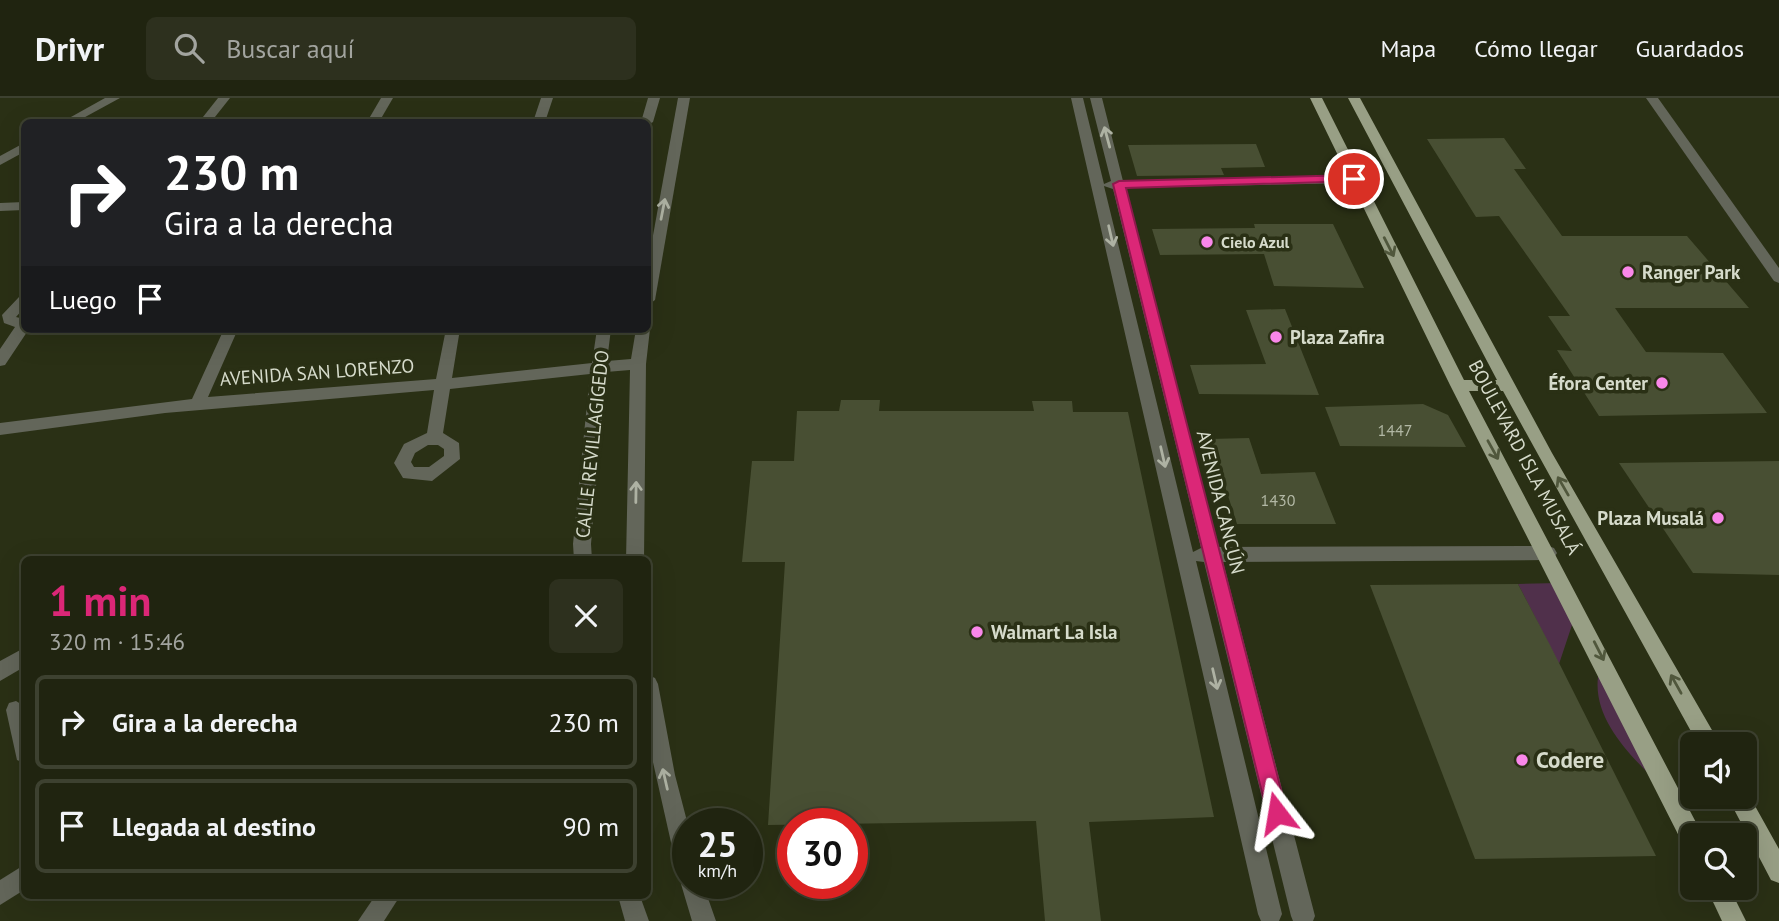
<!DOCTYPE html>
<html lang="es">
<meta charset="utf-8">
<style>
body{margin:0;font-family:"PT Sans",sans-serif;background:#2d301e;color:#f1f3f6;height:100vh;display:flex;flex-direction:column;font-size:26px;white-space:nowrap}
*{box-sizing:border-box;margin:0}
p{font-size:23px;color:#a2a49f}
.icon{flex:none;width:38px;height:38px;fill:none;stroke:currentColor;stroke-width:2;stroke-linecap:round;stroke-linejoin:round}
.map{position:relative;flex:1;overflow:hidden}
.drawer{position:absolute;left:21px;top:458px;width:630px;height:343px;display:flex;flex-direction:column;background:#202410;border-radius:10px;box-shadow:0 7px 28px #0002,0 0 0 2px #3d4130}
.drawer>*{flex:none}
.hud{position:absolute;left:21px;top:21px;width:630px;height:214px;border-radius:10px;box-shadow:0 7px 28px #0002,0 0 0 2px #3d4130;background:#202124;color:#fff;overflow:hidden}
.controls{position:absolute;left:1680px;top:634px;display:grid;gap:14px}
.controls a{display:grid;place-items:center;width:77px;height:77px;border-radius:10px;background:#202410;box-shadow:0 7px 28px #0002,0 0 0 2px #3d4130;font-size:35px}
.speed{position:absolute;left:672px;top:710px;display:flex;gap:14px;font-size:35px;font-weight:700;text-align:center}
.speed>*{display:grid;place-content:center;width:91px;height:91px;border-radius:50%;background:#202410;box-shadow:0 7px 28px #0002,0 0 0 2px #3d4130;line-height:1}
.speed small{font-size:18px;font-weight:400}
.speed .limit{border:10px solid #d22;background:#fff;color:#111}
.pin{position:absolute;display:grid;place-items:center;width:60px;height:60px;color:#fff;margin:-30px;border:4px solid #fff;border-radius:50%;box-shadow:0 2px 7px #0007}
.me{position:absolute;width:77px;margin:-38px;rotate:346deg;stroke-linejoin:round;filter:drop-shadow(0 0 5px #0008)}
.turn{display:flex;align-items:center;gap:24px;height:147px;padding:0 28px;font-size:32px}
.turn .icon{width:91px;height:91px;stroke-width:2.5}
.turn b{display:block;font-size:49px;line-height:60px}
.then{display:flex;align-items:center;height:66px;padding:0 28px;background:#0003;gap:14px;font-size:26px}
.round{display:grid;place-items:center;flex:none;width:74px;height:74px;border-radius:10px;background:#2d301e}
.head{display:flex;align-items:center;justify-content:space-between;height:119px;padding:0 28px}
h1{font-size:42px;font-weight:700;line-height:52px;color:#db2777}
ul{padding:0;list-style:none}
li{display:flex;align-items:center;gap:21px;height:94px;margin:0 14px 10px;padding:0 14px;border:4px solid #3d4130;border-radius:10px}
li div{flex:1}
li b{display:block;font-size:26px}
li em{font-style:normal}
header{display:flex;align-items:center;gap:42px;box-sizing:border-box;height:98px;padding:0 35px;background:#202410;border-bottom:2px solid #3d4130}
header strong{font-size:33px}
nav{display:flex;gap:38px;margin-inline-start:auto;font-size:24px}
.search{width:490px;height:63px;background:#2d301e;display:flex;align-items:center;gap:18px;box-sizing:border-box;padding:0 24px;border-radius:10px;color:#a2a49f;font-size:26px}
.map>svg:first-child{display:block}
</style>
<header>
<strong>Drivr</strong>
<div class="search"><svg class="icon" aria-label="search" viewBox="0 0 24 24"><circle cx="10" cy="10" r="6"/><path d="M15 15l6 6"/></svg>Buscar aquí</div>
<nav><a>Mapa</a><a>Cómo llegar</a><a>Guardados</a></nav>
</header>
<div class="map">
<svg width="1779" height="823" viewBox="0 0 1779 823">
<rect width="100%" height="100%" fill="#2a3015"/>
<g fill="#50304b">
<polygon points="1558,485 1573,524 1559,566 1518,486"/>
<path d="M 1600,569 L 1658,685 C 1628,655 1587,616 1600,569 Z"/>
</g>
<g fill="#484f33">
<polygon points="1504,40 1526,71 1514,71 1562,138 1687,138 1749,210 1615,210 1646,254 1723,255 1767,315 1599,318 1557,252 1572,253 1548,218 1570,218 1499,118 1476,119 1427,41"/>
<polygon points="1256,46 1265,69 1221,70 1224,77 1137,78 1128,47"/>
<polygon points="1254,126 1333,126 1364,190 1274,188 1264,156 1160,157 1152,131 1255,130"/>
<polygon points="1285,211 1319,297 1199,296 1190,267 1266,266 1246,212"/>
<polygon points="841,302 880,302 879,313 1034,313 1032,303 1072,303 1073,314 1128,314 1214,719 1089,724 1101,823 1045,823 1036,723 768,727 785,464 742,464 752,363 794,363 797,313 839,313"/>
<polygon points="1423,306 1448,317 1466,349 1340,348 1325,309"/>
<polygon points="1249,340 1261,376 1315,374 1336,426 1237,426 1210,341"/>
<polygon points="1779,363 1779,477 1693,475 1619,365"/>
<polygon points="1518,486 1550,547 1656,758 1475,761 1370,487"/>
</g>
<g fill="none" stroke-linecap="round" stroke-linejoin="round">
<g fill="#63665a" fill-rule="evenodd">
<polygon points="105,0 120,0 76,24 62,24"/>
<polygon points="218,0 230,0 211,24 199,24"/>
<polygon points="381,0 393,0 379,24 367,24"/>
<polygon points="541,0 553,0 545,24 533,24"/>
<polygon points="648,0 660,0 653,24 648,27 648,24 641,24"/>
<polygon points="678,0 690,0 655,202 648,207 648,165"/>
<path d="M 1071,0 L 1083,0 L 1104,86 L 1111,83 L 1090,0 L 1102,0 L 1123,83 L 1355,77 L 1361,81 L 1355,85 L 1125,90 L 1219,449 L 1548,448 L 1554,450 L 1557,455 L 1554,460 L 1548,462 L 1223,464 L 1315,818 L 1313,823 L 1293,823 L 1291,818 L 1204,464 L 1196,463 L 1282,816 L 1279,823 L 1261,823 L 1258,816 ZM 1104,88 L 1113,91 L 1201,450 L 1193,454 Z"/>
<polygon points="1646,0 1658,0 1779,170 1779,185 1774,183"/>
<polygon points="24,45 24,54 0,67 0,58"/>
<polygon points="24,104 24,112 0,113 0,105"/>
<polygon points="24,197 24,210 16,219 24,221 24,231 29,231 5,267 0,268 0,251 15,229 4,225 2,217 19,199"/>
<path d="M 648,227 L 650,231 L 646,266 L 644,462 L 626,462 L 630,272 L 606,274 L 591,446 L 592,462 L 574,462 L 573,446 L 590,276 L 450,291 L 443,335 L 459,345 L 460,361 L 432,383 L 403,380 L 394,365 L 404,346 L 427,335 L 434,292 L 165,315 L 0,337 L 0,325 L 192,301 L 224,231 L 238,231 L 208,299 L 436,281 L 446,231 L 460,231 L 452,280 L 592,265 L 597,231 L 611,231 L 607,263 L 631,261 L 636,231 L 648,231 ZM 428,347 L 438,347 L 444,351 L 444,358 L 429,369 L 414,369 L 411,364 L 415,355 Z"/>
<polygon points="24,550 24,569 0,583 0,563"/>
<polygon points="648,577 655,580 658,586 675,677 688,727 688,786 703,786 716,823 692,823 681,786 683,780 677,771 648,642"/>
<polygon points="16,603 24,608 24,665 17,662 6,612 9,605"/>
<polygon points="24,767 24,792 0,807 0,782"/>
<polygon points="375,798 400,798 384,823 358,823"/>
<polygon points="618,798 640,798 649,823 625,823"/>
</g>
<g fill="#989f85" fill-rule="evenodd">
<polygon points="1310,0 1322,0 1464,282 1497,282 1348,0 1360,0 1552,355 1716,639 1719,646 1698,646 1503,293 1469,293 1700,732 1702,737 1692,737 1692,751 1684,748 1450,287"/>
<polygon points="1745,690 1779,751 1779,785 1771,782 1727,698 1745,698"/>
<polygon points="1706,789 1729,789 1746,823 1722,823"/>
</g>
</g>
<defs><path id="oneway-shaft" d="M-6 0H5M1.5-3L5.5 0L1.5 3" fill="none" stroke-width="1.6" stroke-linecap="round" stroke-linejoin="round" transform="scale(1.75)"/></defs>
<g stroke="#aeb2a3">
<use href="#oneway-shaft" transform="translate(1107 39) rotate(-105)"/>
<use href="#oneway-shaft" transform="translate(663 111) rotate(-79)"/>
<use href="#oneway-shaft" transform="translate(1111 138) rotate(77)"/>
<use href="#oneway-shaft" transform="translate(1163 359) rotate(77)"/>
<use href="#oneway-shaft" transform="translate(636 394) rotate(-89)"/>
<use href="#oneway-shaft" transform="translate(1215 581) rotate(77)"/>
<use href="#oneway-shaft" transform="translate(665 681) rotate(-103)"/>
</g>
<g stroke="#50573c">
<use href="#oneway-shaft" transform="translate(1389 149) rotate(63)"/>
<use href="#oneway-shaft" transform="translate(1493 352) rotate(61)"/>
<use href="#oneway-shaft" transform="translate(1563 388) rotate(-120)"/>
<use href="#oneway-shaft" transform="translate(1599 553) rotate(63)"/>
<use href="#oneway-shaft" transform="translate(1676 586) rotate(-119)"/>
</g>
<polygon fill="#db2777" stroke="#8e194d" stroke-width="2" points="1354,77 1359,78 1359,83 1126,90 1287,715 1284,722 1277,725 1270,722 1267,715 1113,86 1119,83"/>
<g fill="#f987e9" stroke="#2a3015" stroke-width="2.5">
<circle cx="1207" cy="144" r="7"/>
<circle cx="1628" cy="174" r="7"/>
<circle cx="1276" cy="239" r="7"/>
<circle cx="1662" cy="285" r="7"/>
<circle cx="1718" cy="420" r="7"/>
<circle cx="977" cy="534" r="7"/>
<circle cx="1522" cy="662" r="7"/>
</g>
<g text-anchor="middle" stroke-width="7" stroke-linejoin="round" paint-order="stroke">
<g font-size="16" font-weight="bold" fill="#d6dbcb" stroke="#2a3015" text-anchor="start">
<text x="1221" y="150">Cielo Azul</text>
</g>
<g font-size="16" fill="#b2b8a5">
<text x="1395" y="338">1447</text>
<text x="1278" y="408">1430</text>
</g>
<g font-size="19" font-weight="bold" fill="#d6dbcb" stroke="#2a3015" text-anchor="start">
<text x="1642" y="181">Ranger Park</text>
<text x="1290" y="246">Plaza Zafira</text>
<text x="1648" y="292" text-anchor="end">Éfora Center</text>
<text x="1704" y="427" text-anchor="end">Plaza Musalá</text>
<text x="991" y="541">Walmart La Isla</text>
</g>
<g font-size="19" fill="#d6dbcb" stroke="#2a3015">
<text transform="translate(317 274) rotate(-4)" y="7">AVENIDA SAN LORENZO</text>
<text transform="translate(592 346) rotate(-84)" y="7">CALLE REVILLAGIGEDO</text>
<text transform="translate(1525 359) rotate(62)" y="7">BOULEVARD ISLA MUSALÁ</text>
<text transform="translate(1221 404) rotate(76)" y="7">AVENIDA CANCÚN</text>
</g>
<g font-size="23" font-weight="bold" fill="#d6dbcb" stroke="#2a3015" text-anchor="start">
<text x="1536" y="670">Codere</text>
</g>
</g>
</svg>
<div class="controls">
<a><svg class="icon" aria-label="sound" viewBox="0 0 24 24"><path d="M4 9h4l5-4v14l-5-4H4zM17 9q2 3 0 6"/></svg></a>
<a><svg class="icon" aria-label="search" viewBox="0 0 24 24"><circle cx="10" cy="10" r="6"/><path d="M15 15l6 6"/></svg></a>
</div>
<div class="speed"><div>25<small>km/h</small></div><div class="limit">30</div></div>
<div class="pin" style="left:1354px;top:81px;background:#d93025"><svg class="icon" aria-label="arrive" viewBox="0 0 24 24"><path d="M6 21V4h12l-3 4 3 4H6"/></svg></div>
<svg class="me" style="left:1277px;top:715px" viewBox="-20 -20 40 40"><path d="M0-17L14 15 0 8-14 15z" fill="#db2777" stroke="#fff" stroke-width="4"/></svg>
<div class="hud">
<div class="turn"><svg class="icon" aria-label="right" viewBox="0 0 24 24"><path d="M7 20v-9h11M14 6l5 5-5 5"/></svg><div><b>230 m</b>Gira a la derecha</div></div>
<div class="then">Luego<svg class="icon" aria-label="arrive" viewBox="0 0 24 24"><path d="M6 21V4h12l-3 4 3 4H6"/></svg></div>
</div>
<section class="drawer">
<div class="head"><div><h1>1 min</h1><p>320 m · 15:46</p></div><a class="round"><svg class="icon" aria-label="close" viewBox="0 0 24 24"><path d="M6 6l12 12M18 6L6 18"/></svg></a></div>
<ul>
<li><svg class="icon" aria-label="right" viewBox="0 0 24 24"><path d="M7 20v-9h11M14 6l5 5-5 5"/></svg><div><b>Gira a la derecha</b></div><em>230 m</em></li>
<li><svg class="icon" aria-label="arrive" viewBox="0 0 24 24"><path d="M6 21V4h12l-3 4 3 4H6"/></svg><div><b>Llegada al destino</b></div><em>90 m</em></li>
</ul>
</section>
</div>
